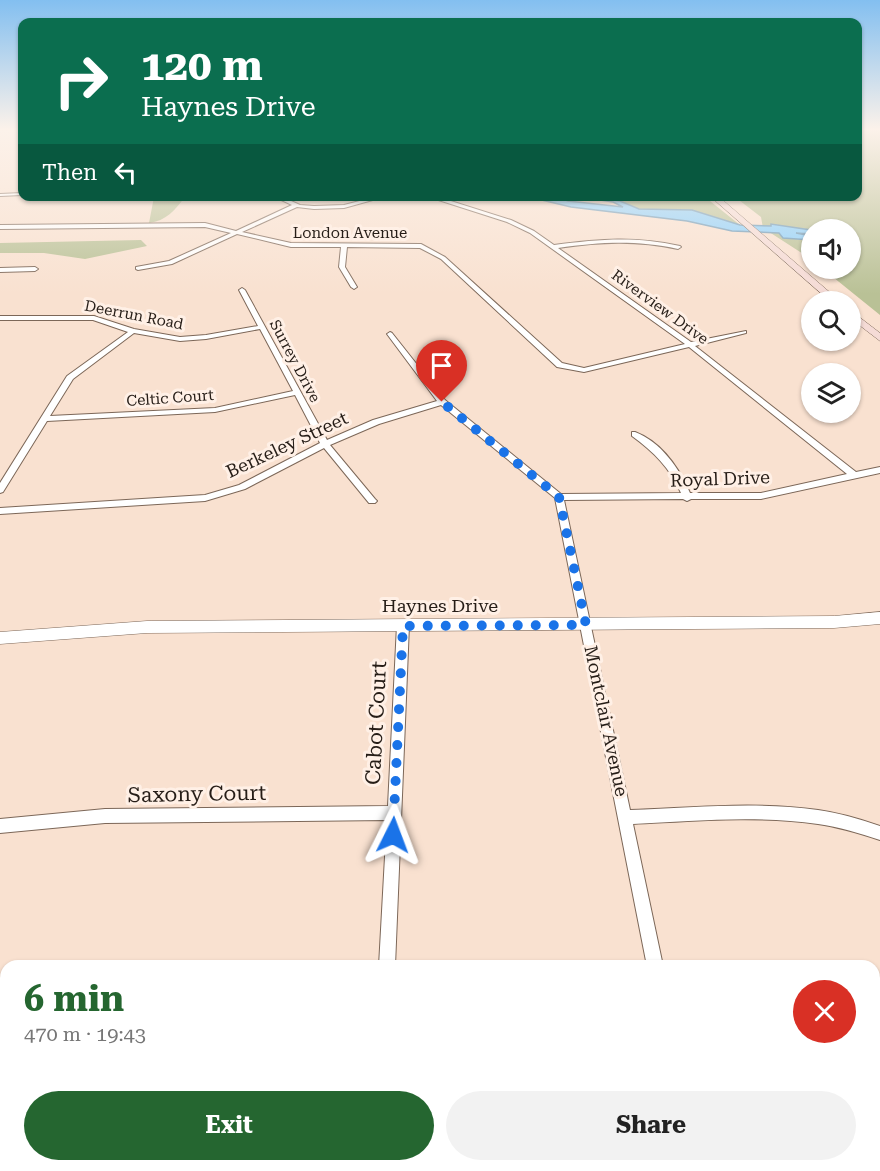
<!DOCTYPE html>
<meta charset="utf-8">
<style>
body{margin:0;font-family:"Roboto Serif",serif;background:#f2f2f2;color:#222;height:100vh;display:flex;flex-direction:column;font-size:22px;white-space:nowrap}
*{box-sizing:border-box;margin:0}
p{font-size:20px;color:#767676}
.icon{flex:none;width:33px;height:33px;fill:none;stroke:currentColor;stroke-width:2;stroke-linecap:round;stroke-linejoin:round}
.map{position:relative;flex:1;overflow:hidden}
.side{position:absolute;left:0px;top:960px;width:880px;height:212px;display:flex;flex-direction:column;background:#fff;border-radius:18px 18px 0 0;box-shadow:0 2px 4px #0004}
.side>*{flex:none}
.top-card{position:absolute;left:18px;top:18px;width:844px;height:183px;border-radius:12px;box-shadow:0 2px 4px #0004;background:#0b6e4f;color:#fff;overflow:hidden}
.fabs{position:absolute;left:801px;top:219px;display:grid;gap:12px}
.fabs a{display:grid;place-items:center;width:60px;height:60px;border-radius:50%;background:#fff;box-shadow:0 2px 4px #0004;font-size:30px}
.pin{position:absolute;display:grid;place-items:center;width:51px;height:51px;color:#fff;margin:-62px -26px;border-radius:50% 50% 50% 0;rotate:-45deg;box-shadow:0 0 6px #0007}
.pin .icon{rotate:45deg}
.me{position:absolute;width:66px;margin:-33px;rotate:3deg;stroke-linejoin:round;filter:drop-shadow(0 0 4px #0008)}
.turn{display:flex;align-items:center;gap:21px;height:126px;padding:0 24px;font-size:27px}
.turn .icon{width:78px;height:78px;stroke-width:2.5}
.turn b{display:block;font-size:42px;line-height:51px}
.then{display:flex;align-items:center;height:57px;padding:0 24px;background:#0003;gap:12px;font-size:22px}
.round{display:grid;place-items:center;flex:none;width:63px;height:63px;border-radius:32px;background:#f2f2f2}
.headline{display:flex;align-items:center;justify-content:space-between;height:102px;padding:0 24px}
h1{font-size:36px;font-weight:700;line-height:45px;color:#256630}
.button{display:flex;gap:12px;margin-top:auto;padding:12px 24px}
.button a{flex:1;height:69px;border-radius:36px;background:#256630;color:#fff;font-size:24px;font-weight:700;line-height:69px;text-align:center}
.button a+a{background:#f2f2f2;color:#222}
.map>svg:first-child{display:block}
</style>
<div class="map">
<svg width="880" height="1171" viewBox="0 0 880 1171">
<rect width="100%" height="100%" fill="#f9e1d0"/>
<g fill="#b9c196">
<polygon points="858,130 880,130 880,315 823,269 850,268 850,230 812,230 811,259 763,228 761,217 735,197 858,196"/>
<path d="M 154,197 L 154,196 L 185,197 C 175,210 166,221 149,223 Z"/>
<polygon points="592,197 705,197 740,225 692,210 639,209 620,201"/>
<polygon points="141,240 147,246 85,259 44,253 0,253 0,243"/>
</g>
<polygon fill="#8bd0fd" stroke="#6d9ab8" stroke-width="1.5" points="529,197 557,197 568,201 623,207 613,202 581,197 620,201 639,209 692,210 740,225 771,226 771,224 811,230 811,234 796,233 811,236 811,240 783,238 779,233 732,231 687,221 571,207"/>
<g fill="none" stroke-linecap="round" stroke-linejoin="round">
<defs>
<g id="minor">
<polygon points="22,193 22,195 0,196 0,194"/>
<path d="M 273,196 L 280,196 L 300,205 L 314,206 L 344,205 L 379,196 L 387,196 L 344,208 L 314,209 L 297,207 L 242,232 L 291,243 L 421,244 L 445,257 L 562,363 L 584,368 L 685,344 L 530,233 L 507,222 L 426,196 L 435,196 L 511,220 L 534,231 L 554,245 C 599,239 636,236 680,246 L 681,247 L 678,249 C 635,240 601,242 558,248 L 691,342 L 746,331 L 746,333 L 695,346 L 856,472 L 880,467 L 880,473 L 761,499 L 691,499 L 687,501 L 683,499 L 564,500 L 630,810 C 692,808 756,801 818,810 C 839,813 860,819 880,826 L 880,840 C 859,833 839,827 818,824 C 756,815 694,821 633,824 L 663,966 L 647,966 L 555,498 L 441,405 L 379,424 L 330,445 L 375,499 L 377,501 L 375,503 L 369,503 L 324,448 L 245,489 L 205,501 L 0,514 L 0,508 L 205,495 L 239,485 L 320,443 L 295,395 L 215,412 L 47,421 L 3,492 L 0,493 L 0,483 L 67,376 L 128,332 L 93,320 L 0,320 L 0,316 L 94,316 L 134,329 L 180,337 L 206,335 L 258,326 L 239,290 L 242,288 L 245,290 L 327,440 L 373,420 L 437,401 L 387,334 L 390,332 L 392,333 L 445,400 L 561,494 L 681,493 C 670,468 654,452 632,436 L 632,432 L 635,432 C 661,442 679,468 690,493 L 761,493 L 847,474 L 689,347 L 584,372 L 557,367 L 441,259 L 420,248 L 347,247 L 345,267 L 357,287 L 354,289 L 351,287 L 339,267 L 341,247 L 291,247 L 237,234 L 172,264 L 138,270 L 136,269 L 136,267 L 169,261 L 231,233 L 205,227 L 0,229 L 0,225 L 205,223 L 236,231 L 292,205 ZM 260,329 L 293,391 L 215,408 L 50,416 L 73,379 L 134,333 L 180,341 L 206,339 Z"/>
<polygon points="0,268 35,267 38,269 35,271 0,272"/>
<polygon points="403,621 407,622 409,625 395,966 379,966 387,820 105,823 0,833 0,819 105,809 388,806 397,625 399,622"/>
<rect x="0" y="1135" width="6" height="18"/>
<polygon points="213,1166 240,1166 243,1171 216,1171"/>
<polygon points="314,1166 334,1166 332,1171 312,1171"/>
<polygon points="682,1166 701,1166 702,1171 682,1171"/>
</g>
<polygon id="tertiary" points="880,612 880,624 834,628 147,633 0,644 0,632 147,621 834,616"/>
<g id="secondary">
<polygon points="710,196 718,196 841,302 831,302"/>
<polygon points="850,310 880,333 880,341 850,318"/>
</g>
</defs>
<use href="#minor" stroke="#7c6758" stroke-width="2"/>
<use href="#tertiary" stroke="#7c6758" stroke-width="1"/>
<use href="#secondary" stroke="#7c6758" stroke-width="1"/>
<use href="#minor" fill="#fff" fill-rule="evenodd"/>
<use href="#tertiary" fill="#fff" fill-rule="evenodd"/>
<use href="#secondary" fill="#f5dbd6" fill-rule="evenodd"/>
</g>
<linearGradient id="sky" x2="0" y2="1"><stop stop-color="#83bff0"/><stop offset="0.44" stop-color="#fcf2ea"/><stop offset="1" stop-color="#fcf2ea" stop-opacity="0"/></linearGradient>
<rect width="880" height="294" fill="url(#sky)"/>
<g fill="none" stroke-linecap="round" stroke-linejoin="round">
<polyline stroke="#1a73e8" stroke-width="10" stroke-dasharray="0 18" points="393,835 403,626 586,625 559,497 442,402"/>
</g>
<g text-anchor="middle" stroke-width="6" stroke-linejoin="round" paint-order="stroke">
<g font-size="15" fill="#261d17" stroke="#fff0e6">
<text x="350" y="238">London Avenue</text>
<text transform="translate(660 307) rotate(36)" y="5">Riverview Drive</text>
<text transform="translate(134 315) rotate(11)" y="5">Deerrun Road</text>
<text transform="translate(295 361) rotate(62)" y="5">Surrey Drive</text>
<text transform="translate(170 398) rotate(-4)" y="5">Celtic Court</text>
</g>
<g font-size="18" fill="#261d17" stroke="#fff0e6">
<text transform="translate(287 445) rotate(-25)" y="6">Berkeley Street</text>
<text transform="translate(720 479) rotate(-2)" y="6">Royal Drive</text>
<text x="440" y="612">Haynes Drive</text>
<text transform="translate(606 721) rotate(78)" y="6">Montclair Avenue</text>
</g>
<g font-size="21" fill="#261d17" stroke="#fff0e6">
<text transform="translate(376 723) rotate(-87)" y="7">Cabot Court</text>
<text transform="translate(197 794) rotate(-1)" y="7">Saxony Court</text>
</g>
</g>
</svg>
<div class="fabs">
<a><svg class="icon" aria-label="sound" viewBox="0 0 24 24"><path d="M4 9h4l5-4v14l-5-4H4zM17 9q2 3 0 6"/></svg></a>
<a><svg class="icon" aria-label="search" viewBox="0 0 24 24"><circle cx="10" cy="10" r="6"/><path d="M15 15l6 6"/></svg></a>
<a><svg class="icon" aria-label="layers" viewBox="0 0 24 24"><path d="M12 4l9 5-9 5-9-5zM3 14l9 5 9-5"/></svg></a>
</div>
<div class="pin" style="left:442px;top:402px;background:#d93025"><svg class="icon" aria-label="arrive" viewBox="0 0 24 24"><path d="M6 21V4h12l-3 4 3 4H6"/></svg></div>
<svg class="me" style="left:393px;top:835px" viewBox="-20 -20 40 40"><path d="M0-17L14 15 0 8-14 15z" fill="#1a73e8" stroke="#fff" stroke-width="4"/></svg>
<div class="top-card">
<div class="turn"><svg class="icon" aria-label="right" viewBox="0 0 24 24"><path d="M7 20v-9h11M14 6l5 5-5 5"/></svg><div><b>120 m</b>Haynes Drive</div></div>
<div class="then">Then<svg class="icon" aria-label="left" viewBox="0 0 24 24"><path d="M17 20v-9H6M10 6l-5 5 5 5"/></svg></div>
</div>
<section class="side">
<div class="headline"><div><h1>6 min</h1><p>470 m · 19:43</p></div><a class="round" style="background:#d93025;color:#fff"><svg class="icon" aria-label="close" viewBox="0 0 24 24"><path d="M6 6l12 12M18 6L6 18"/></svg></a></div>
<div class="button"><a>Exit</a><a>Share</a></div>
</section>
</div>
